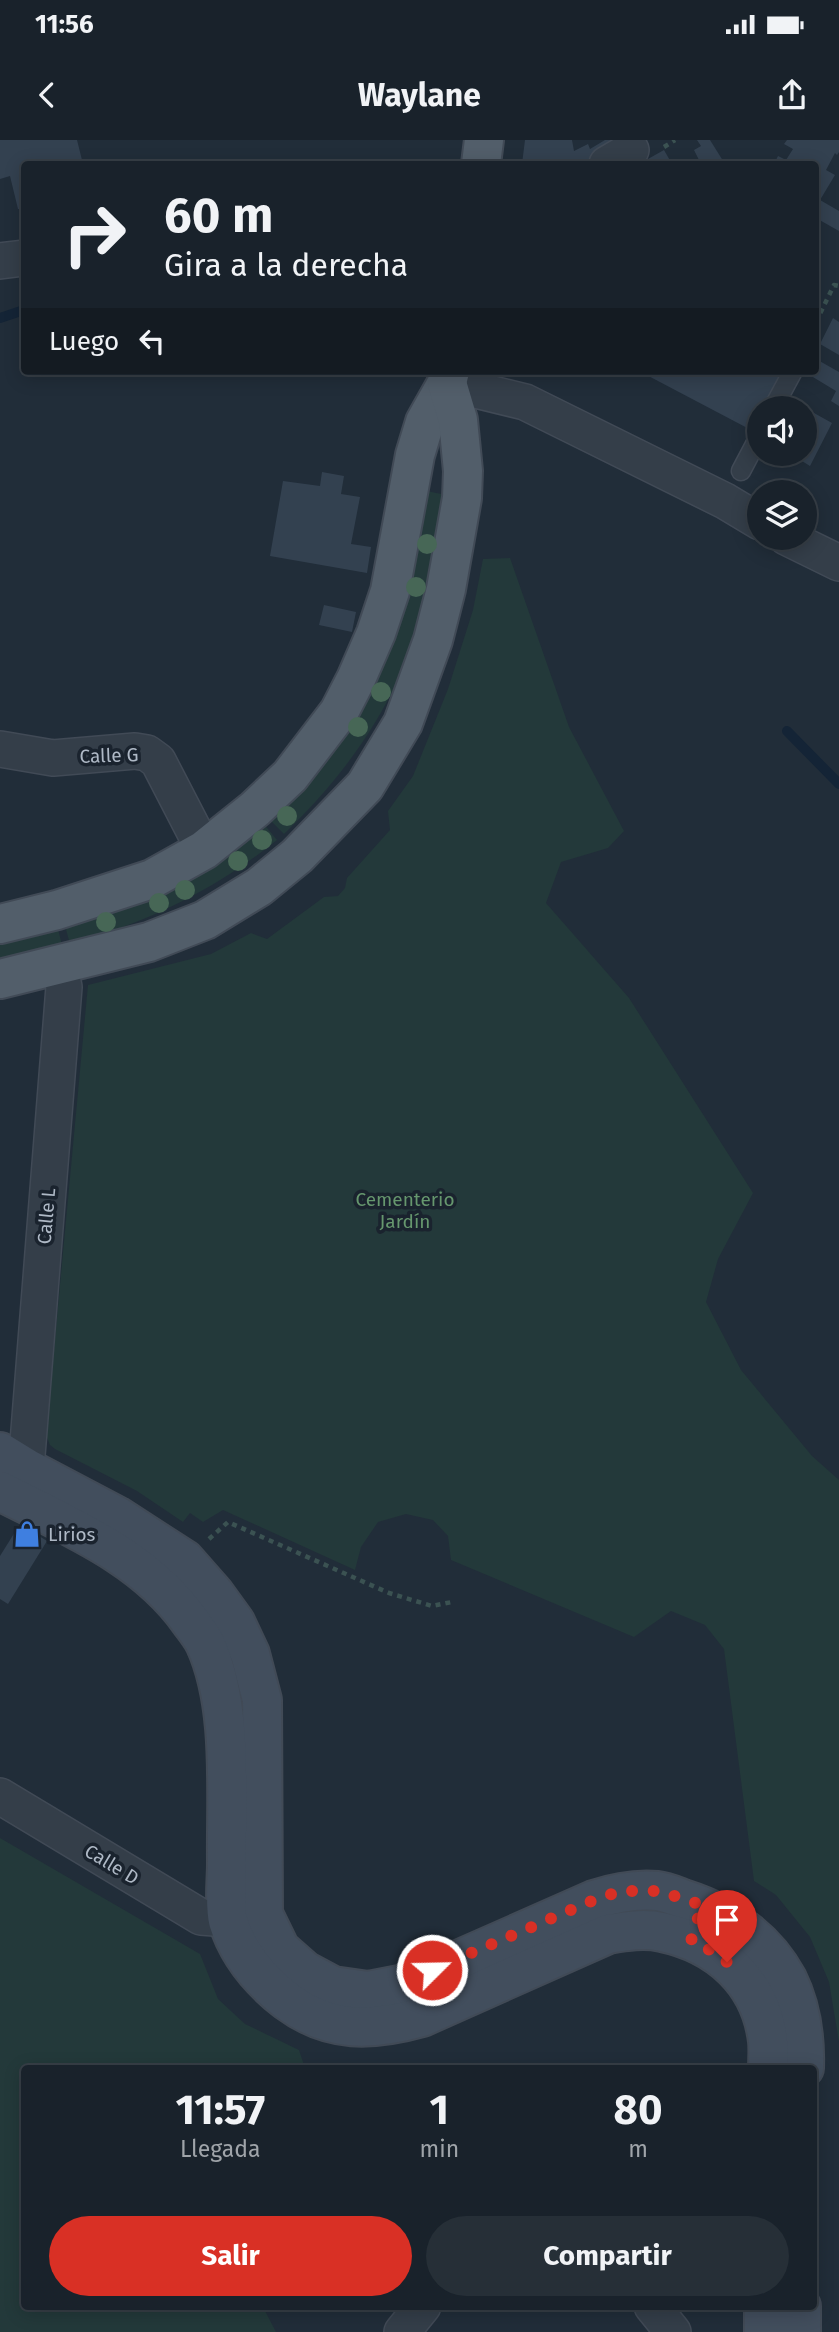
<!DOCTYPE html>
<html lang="es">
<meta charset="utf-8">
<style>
body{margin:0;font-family:"Fira Sans",sans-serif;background:#262f37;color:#f1f3f6;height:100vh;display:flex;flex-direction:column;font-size:26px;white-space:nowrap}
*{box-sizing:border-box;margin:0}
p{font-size:23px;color:#9fa4a9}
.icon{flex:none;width:38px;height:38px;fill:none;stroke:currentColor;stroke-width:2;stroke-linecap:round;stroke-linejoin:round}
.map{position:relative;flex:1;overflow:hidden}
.details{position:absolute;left:21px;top:1925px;width:796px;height:245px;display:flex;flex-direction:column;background:#19222b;border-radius:7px;box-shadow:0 4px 18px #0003,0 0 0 2px #373f47}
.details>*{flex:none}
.guide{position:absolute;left:21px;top:21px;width:798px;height:214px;border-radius:7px;box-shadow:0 4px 18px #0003,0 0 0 2px #373f47;background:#19222b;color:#f1f3f6;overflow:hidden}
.controls{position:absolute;left:747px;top:256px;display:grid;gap:14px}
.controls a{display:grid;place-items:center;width:70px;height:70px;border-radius:50%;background:#19222b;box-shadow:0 4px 18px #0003,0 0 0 2px #373f47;font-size:35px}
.pin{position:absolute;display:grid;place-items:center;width:60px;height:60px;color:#fff;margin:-72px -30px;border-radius:50% 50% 50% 0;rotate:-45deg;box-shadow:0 0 7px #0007}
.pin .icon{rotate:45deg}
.me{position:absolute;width:77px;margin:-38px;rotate:67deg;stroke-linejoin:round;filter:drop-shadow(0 0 5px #0008)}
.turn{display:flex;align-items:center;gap:24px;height:147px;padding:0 28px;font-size:32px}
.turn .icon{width:91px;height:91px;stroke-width:2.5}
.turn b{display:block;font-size:49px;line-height:60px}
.then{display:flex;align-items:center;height:66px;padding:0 28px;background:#0003;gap:14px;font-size:26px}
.eta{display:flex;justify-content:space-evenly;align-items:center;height:119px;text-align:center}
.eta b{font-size:42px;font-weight:700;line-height:49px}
.cta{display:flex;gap:14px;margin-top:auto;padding:14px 28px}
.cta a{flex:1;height:80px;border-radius:42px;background:#d93025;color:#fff;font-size:28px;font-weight:700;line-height:80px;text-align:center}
.cta a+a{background:#262f37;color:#f1f3f6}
.status{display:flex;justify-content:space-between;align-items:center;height:49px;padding:0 35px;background:#19222b;direction:ltr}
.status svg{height:19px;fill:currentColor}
header{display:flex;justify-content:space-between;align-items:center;height:91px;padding:0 28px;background:#19222b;font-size:32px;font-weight:700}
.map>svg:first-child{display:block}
</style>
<div class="status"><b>11:56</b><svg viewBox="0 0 49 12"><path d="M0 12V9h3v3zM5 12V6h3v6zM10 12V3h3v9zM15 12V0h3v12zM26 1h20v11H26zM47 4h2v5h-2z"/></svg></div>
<header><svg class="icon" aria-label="back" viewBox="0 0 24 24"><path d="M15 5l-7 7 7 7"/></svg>Waylane<svg class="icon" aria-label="share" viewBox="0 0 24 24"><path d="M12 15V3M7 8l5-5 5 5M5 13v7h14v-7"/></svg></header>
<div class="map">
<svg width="839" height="2192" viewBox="0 0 839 2192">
<rect width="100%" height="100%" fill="#212d39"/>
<g fill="#23393a">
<path d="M 422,350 L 446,355 C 441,383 437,411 431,439 C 410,542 359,622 284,694 L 268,678 L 299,647 Z"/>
<polygon points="510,418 569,587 624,691 608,708 561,722 546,763 629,858 753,1053 718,1119 706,1162 741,1230 812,1316 839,1340 839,1902 829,1842 810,1797 776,1755 754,1741 724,1509 705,1485 671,1471 634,1497 451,1420 448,1396 433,1380 406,1374 378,1382 361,1407 355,1430 223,1370 203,1382 190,1373 183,1382 137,1351 55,1309 50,1305 46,1295 88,845 211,814 251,793 267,799 324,757 338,756 345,748 347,738 390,690 388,671 413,636 448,549 473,470 483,419"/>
<path d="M 263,683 L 277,700 C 215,750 147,783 70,804 L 64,782 Z"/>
<polygon points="57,785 62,805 0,820 0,799"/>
<polygon points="0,1698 200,1814 218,1859 245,1884 299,1910 305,1928 24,1928 24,2166 263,2167 276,2192 0,2192"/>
</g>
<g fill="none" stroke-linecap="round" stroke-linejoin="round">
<g stroke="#142436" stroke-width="10">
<polyline points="0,178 24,170"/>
<polyline points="787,591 839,644"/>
</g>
</g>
<g fill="#334150">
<polygon points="0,0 77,0 83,24 24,24 24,69 18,69 10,36 0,39"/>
<polygon points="525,0 572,0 574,11 588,4 590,9 605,0 624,0 580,24 522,24"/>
<polygon points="697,0 710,0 725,24 701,24 694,10 701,6"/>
<polygon points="787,0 839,0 839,12 837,15 835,13 826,30 835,35 820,60 839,71 839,91 816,78 816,24 774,24 778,16 786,20 793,9 784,4"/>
<polygon points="664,10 672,24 639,24"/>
<polygon points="833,178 839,182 839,215 820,204"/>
<polygon points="816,219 839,232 839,266 831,261 836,251 803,231 816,231"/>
<polygon points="639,231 784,231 765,268 760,268 760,278 753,291"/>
<polygon points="805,268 832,283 810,326 789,313 805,313"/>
<polygon points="322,332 344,336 341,354 360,357 351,404 371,407 367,433 270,416 283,341 320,346"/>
<polygon points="324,465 356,472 352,492 319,485"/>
<polygon points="20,1384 47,1401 8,1464 0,1459 0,1416"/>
</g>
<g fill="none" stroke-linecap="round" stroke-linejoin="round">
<defs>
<g id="lane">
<polyline points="773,268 793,231"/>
<polyline points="741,331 760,295"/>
</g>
<g id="street">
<polyline points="607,24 631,10"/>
<polyline points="0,121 24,118"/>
<polyline points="447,243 525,262 725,361 760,382"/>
<polyline points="786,397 839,423"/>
<polyline points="0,609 53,618 135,611 147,613 158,621 204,710"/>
<polyline points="26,1328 64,847 59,824"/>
<polyline points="0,1656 201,1777 228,1779"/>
<polyline points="652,2166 673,2192"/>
<polyline points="402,2192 423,2166"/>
</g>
<g id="secondary">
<path d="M 0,1312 L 26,1328 L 117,1376 L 185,1420 L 214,1453 L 235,1482 L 250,1514 L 262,1560 L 263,1774 L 280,1809 L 305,1831 L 333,1846 L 368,1851 L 404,1844 L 594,1760 C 615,1753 635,1749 657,1751 C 666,1752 675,1756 683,1759 C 727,1773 765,1798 787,1839 C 801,1867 805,1898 804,1928"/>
<path d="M 0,1351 C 68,1386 144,1416 190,1481 C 195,1488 201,1495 205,1503 C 234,1566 226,1653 227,1723 C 227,1741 224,1764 228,1781 C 238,1814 260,1840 287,1861 C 330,1893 372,1891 422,1877 L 608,1794 C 626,1791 644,1788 662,1792 C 719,1804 761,1842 768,1901 C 769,1910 768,1920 768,1928"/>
<polyline points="764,2192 764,2166"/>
<polyline points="801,2192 801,2166"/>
</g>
<g id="primary">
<polyline points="481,24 484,0"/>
<polyline points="0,784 57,770 152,739 204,710 255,669 290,636 339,572 356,539 376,493 390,451 415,315 425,282 447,243 450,231"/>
<polyline points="0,839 149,802 205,780 259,747 297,716 365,646 403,583 433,500 446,449 462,358 463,331 458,280 447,243"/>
</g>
</defs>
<use href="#lane" stroke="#414a56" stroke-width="21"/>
<use href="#street" stroke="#414a56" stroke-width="38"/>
<use href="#secondary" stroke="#414a56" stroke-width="42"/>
<use href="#primary" stroke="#414a56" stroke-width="42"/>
<g stroke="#3b5252" stroke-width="4.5" stroke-dasharray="5 5" stroke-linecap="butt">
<polyline points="664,7 675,0"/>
<polyline points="816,182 834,145 839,146"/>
<polyline points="816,192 816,194"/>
<polyline points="209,1399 228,1382 389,1453 432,1466 452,1462"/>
</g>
<use href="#lane" stroke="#343e49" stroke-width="18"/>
<use href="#street" stroke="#343e49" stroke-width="35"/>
<use href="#secondary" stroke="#424e5d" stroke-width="38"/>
<use href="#primary" stroke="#525e6a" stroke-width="38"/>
</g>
<g fill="#476756">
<circle cx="427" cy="404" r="10"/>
<circle cx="416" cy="447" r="10"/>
<circle cx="381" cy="552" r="10"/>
<circle cx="358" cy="587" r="10"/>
<circle cx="287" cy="676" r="10"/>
<circle cx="262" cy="700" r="10"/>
<circle cx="238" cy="721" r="10"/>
<circle cx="185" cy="750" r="10"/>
<circle cx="159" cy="763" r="10"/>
<circle cx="106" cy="782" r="10"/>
</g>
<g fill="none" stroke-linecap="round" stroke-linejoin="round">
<polyline stroke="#d93025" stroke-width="12" stroke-dasharray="0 21.6" points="432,1830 594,1760 621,1751 659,1751 702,1765 691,1801 716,1813 727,1822"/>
</g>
<defs>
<symbol id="shop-bare" viewBox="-9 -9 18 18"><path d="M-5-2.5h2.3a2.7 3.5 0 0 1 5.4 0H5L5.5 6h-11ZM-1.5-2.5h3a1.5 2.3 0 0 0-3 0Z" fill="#3f7fe0" stroke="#1a232e" stroke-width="2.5" paint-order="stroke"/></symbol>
</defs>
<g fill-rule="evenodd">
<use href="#shop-bare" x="8" y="1375" width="38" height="38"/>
</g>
<g text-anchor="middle" stroke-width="7" stroke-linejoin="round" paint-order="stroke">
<g font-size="19" fill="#afb9c6" stroke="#1a232e">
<text transform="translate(109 615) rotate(-2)" y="7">Calle G</text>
<text transform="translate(46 1076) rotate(-85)" y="7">Calle L</text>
<text transform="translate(112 1724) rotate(31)" y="7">Calle D</text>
</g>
<g font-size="19" fill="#66976e" stroke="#1a232e">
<text x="405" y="1066">Cementerio<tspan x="405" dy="22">Jardín</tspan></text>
</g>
<g font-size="19" fill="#afb9c6" stroke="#1a232e" text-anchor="start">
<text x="48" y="1401">Lirios</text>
</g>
</g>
</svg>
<div class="controls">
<a><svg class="icon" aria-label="sound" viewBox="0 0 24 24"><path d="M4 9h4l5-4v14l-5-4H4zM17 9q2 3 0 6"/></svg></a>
<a><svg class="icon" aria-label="layers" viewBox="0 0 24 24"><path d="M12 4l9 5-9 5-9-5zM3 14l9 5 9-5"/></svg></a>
</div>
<div class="pin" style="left:727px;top:1822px;background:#d93025"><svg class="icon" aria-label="arrive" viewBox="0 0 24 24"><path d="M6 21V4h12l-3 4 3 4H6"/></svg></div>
<svg class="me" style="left:432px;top:1830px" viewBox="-20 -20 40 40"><circle r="17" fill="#d93025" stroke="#fff" stroke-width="3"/><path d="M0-11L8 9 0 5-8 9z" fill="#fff"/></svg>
<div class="guide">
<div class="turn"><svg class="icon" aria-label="right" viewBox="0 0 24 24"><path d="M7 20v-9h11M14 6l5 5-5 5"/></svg><div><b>60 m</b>Gira a la derecha</div></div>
<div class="then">Luego<svg class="icon" aria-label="left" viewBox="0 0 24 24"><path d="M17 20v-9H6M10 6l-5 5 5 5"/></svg></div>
</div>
<section class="details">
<div class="eta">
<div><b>11:57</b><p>Llegada</p></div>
<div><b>1</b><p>min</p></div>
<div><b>80</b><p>m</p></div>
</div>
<div class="cta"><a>Salir</a><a>Compartir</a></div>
</section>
</div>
